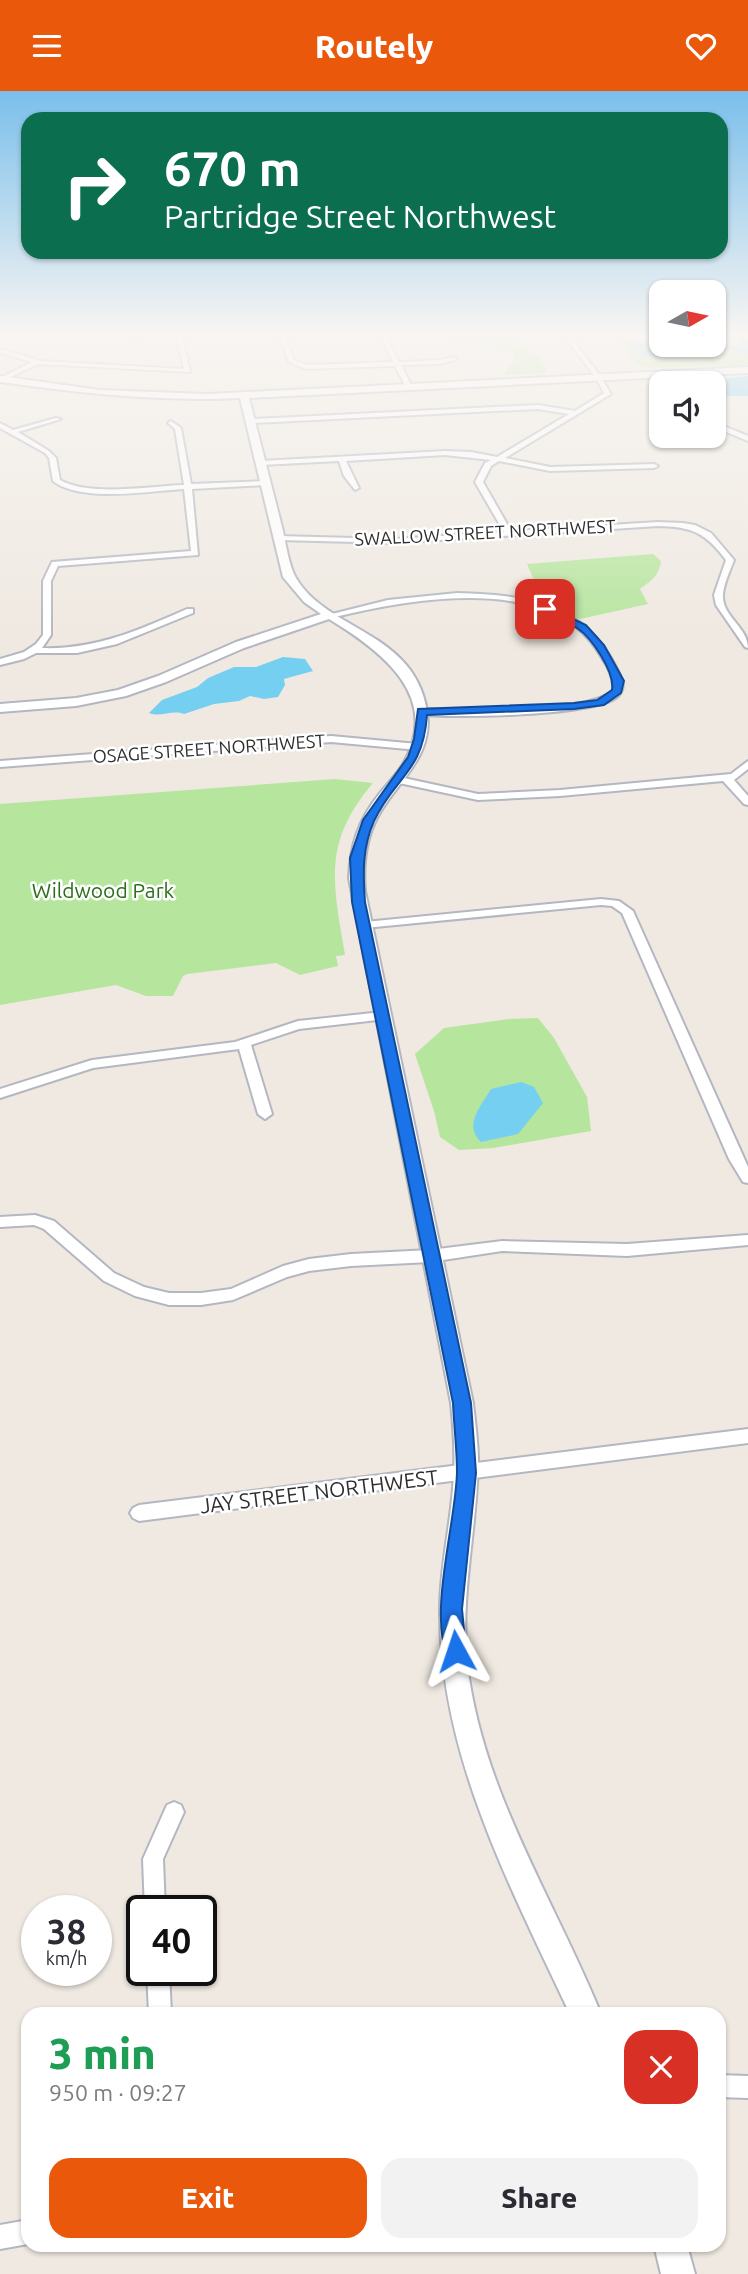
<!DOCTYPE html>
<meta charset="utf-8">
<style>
body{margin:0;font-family:Ubuntu,sans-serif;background:#f2f2f3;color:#2b2b33;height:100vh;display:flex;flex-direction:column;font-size:26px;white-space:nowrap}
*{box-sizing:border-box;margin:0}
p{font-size:23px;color:#7c7c81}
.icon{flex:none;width:38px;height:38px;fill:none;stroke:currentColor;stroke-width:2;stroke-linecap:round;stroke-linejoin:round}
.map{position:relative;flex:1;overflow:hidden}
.side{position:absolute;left:21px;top:1916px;width:705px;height:245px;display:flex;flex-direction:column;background:#fff;border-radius:21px;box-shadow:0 2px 5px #0004}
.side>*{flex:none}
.top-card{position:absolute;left:21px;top:21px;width:707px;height:147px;border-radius:21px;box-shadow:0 2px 5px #0004;background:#0b6e4f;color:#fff;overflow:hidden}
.needle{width:46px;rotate:81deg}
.buttons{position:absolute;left:649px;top:189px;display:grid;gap:14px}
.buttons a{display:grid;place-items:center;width:77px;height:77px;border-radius:14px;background:#fff;box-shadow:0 2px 5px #0004;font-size:35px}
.speed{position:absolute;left:21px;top:1804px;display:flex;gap:14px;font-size:35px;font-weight:700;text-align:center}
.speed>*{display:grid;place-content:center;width:91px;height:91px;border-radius:50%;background:#fff;box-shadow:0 2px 5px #0004;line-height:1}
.speed small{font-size:18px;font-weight:400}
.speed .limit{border:4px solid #111;border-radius:10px;background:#fff;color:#111}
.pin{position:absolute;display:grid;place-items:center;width:60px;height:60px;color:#fff;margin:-30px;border-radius:14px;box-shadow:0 4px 10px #0006}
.me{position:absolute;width:77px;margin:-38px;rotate:355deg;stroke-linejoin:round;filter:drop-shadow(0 0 5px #0008)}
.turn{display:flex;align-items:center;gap:24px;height:147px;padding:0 28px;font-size:32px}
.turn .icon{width:91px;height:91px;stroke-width:2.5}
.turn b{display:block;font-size:49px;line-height:60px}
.round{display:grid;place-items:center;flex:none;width:74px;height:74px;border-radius:21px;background:#f2f2f3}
.overview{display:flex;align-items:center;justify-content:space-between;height:119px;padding:0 28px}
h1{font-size:42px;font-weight:800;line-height:52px;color:#1e9e55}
.cta{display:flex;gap:14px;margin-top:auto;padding:14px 28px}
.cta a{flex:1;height:80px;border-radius:21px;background:#ea580c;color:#fff;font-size:28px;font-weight:800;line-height:80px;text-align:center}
.cta a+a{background:#f2f2f3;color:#2b2b33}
header{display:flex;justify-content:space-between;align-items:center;height:91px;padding:0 28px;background:#ea580c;color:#fff;font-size:32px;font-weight:800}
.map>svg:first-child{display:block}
</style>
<header><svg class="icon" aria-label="menu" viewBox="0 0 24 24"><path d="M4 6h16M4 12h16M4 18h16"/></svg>Routely<svg class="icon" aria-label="heart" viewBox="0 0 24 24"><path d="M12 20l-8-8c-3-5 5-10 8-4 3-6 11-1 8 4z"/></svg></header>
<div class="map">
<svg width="748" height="2183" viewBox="0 0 748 2183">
<rect width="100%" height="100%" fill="#efe9e1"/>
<g fill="#b6e59e">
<path d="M 520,244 L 519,254 C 531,261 546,267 546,282 L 505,284 L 504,281 L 513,272 L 515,263 L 491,255 L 450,250 L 445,245 Z"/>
<polygon points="734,244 743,244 748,249 748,274 646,277 637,273 619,251 741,253"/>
<path d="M 653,463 L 661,470 C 659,485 651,490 640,498 L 648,513 L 580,528 L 524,506 L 534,489 L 527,473 Z"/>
<path d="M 335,688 L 373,692 C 322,752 333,792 345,864 L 336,865 L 338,875 L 300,884 L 276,872 L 187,883 L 183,885 L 173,905 L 146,905 L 116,894 L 0,914 L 0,713 Z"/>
<polygon points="538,927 554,947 587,1006 591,1040 493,1057 459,1059 440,1046 434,1020 415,963 444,937 509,928"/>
</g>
<g fill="#75cff0">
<path d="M 747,249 L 748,264 C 719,252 684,259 654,262 L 653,264 L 658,266 L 641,266 L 629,253 L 644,251 L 738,255 L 741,250 Z"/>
<polygon points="748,285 748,305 724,305 723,290 729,287"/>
<path d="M 283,566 L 305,568 L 313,580 L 284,588 L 285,594 L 278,606 L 264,608 L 250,605 L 239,610 L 214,613 L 184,623 C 172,618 161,627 149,622 L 162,609 L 197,596 L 208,587 L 234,576 L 256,576 Z"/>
<path d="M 521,991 L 534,996 L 543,1012 L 518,1043 L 481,1051 C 463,1034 481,1015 491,998 Z"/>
</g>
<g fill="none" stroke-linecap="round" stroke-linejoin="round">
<defs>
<g id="minor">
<polygon points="122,244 144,244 141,246"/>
<polygon points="176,244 182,244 190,281 38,273 0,291 0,287 32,271 0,262 0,258 41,270 184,278"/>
<polygon points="279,244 285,244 294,269 307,274 393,271 380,244 386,244 399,271 441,269 454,266 457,268 441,273 401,274 412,296 409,298 406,296 395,275 306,278 289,271"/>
<path d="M 563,244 L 569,244 L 601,286 L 611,303 L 505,367 L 550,376 L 654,373 L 658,375 L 654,377 L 550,380 L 499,370 L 491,375 L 483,391 L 511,440 L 658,431 L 683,432 L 695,434 L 711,442 L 734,469 C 730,480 722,496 723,507 C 724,526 748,537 748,557 L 745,556 L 716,514 L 714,504 L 726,469 C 705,441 692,436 658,435 L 394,452 L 278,449 L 274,447 L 278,445 L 394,448 L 504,441 L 475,391 L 485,372 L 491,369 L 445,364 L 346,370 L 359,397 L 355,399 L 344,385 L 339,370 L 261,374 L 257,372 L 261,370 L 445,360 L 471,361 L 497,366 L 569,323 L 538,318 L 252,332 L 249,330 L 252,328 L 538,314 L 575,320 L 604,302 L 596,287 Z"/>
<polygon points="667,282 671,282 680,292 674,292"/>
<path d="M 56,327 L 61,328 L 18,341 L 49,360 L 56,367 L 60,389 C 91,406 149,395 184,394 L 175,338 L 168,332 L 171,330 L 181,337 L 191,393 L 266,390 L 270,392 L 266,394 L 192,398 L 198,464 L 58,475 L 51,490 L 51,544 L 42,557 C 95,559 139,539 187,518 L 193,518 L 193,522 L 117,553 L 77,562 L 36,562 L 24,568 L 0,574 L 0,568 L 24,561 L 36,553 L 43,544 L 43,490 L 52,471 L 191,460 L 184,398 C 149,400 81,412 53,390 L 49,367 L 45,362 L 0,337 L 0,332 L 13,339 Z"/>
<polygon points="714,331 748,345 748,350 714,336"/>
<path d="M 457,502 C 525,504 582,510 616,576 C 621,586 627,596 618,605 C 598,625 448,628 418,623 L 416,621 L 421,618 C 457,618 592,623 613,599 C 614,584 605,571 597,559 C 547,481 402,509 328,528 L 324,525 L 388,509 Z"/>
<polygon points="331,645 418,653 423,656 418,659 331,651 0,676 0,670"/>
<polygon points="748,670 748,678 734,689 748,705 748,714 744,713 723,690 560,705 478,709 399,692 394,689 399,686 478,703 560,699 731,683"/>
<polygon points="601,808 619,810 633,820 748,1076 748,1092 743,1091 729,1068 622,822 612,815 601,814 365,837 359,834 365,831"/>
<polygon points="382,921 388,925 386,928 299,938 251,954 272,1023 265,1028 258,1023 239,958 93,977 0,1007 0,998 92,969 235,951 298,930"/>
<polygon points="35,1124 54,1130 114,1182 144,1196 169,1202 201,1202 231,1198 283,1175 309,1168 351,1163 430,1159 502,1150 627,1153 748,1144 748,1154 627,1165 502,1160 430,1171 351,1175 309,1180 287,1186 233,1209 201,1214 169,1214 135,1205 104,1190 44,1138 34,1134 0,1136 0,1126"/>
<polygon points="748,1338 748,1352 139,1430 133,1427 130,1422 133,1417 139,1414"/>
<polygon points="174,1711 181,1714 184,1721 163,1768 165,1820 145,1820 143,1768 167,1714"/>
<polygon points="147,1880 169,1880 171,1923 149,1923"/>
<polygon points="719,1984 748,1985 748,2007 719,2006"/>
<polygon points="28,2129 28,2153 0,2158 0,2134"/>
</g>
<g id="tertiary">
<path d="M 748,276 L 748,282 L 249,307 C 260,350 271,393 282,436 C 286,452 288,473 296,487 C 327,540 414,540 427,620 C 434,667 396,691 377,727 C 365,750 363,775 365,800 L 473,1312 C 475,1331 478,1351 478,1370 C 477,1438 460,1503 467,1572 C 482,1700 553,1806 601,1923 L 570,1923 C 510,1795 439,1663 440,1518 C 440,1477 450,1437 453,1397 C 456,1368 454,1341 451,1312 L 349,787 C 350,754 359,728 380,702 C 388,692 397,683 403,673 C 443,605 380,559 329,528 L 244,557 L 166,591 L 126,605 L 76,615 L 0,621 L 0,613 L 76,607 L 118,599 L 158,585 L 236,551 L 321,523 L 304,511 L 283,486 L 240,307 C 159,311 80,302 0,291 L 0,285 L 100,299 L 208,303 Z"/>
<polygon points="654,2154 687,2154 695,2183 661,2183"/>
</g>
</defs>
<use href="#minor" stroke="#b4b7c1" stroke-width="4"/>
<use href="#tertiary" stroke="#b4b7c1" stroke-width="4"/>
<use href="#minor" fill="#fff" fill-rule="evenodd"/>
<use href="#tertiary" fill="#fff" fill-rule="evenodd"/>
</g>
<linearGradient id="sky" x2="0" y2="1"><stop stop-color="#7abfeb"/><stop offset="0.44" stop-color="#f8f5f2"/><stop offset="1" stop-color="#f8f5f2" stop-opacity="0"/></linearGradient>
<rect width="748" height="550" fill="url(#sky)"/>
<path fill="#1a73e8" stroke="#114b97" stroke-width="2" d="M 541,516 L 548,516 L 586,534 L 604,554 L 624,590 L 621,602 L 604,614 L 574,618 L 427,624 C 423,682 395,685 374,730 C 362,757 363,783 365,811 L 471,1312 L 476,1382 L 462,1518 L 466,1560 L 463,1567 L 456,1570 L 448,1567 C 428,1522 456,1432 457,1381 C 457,1358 454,1335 453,1312 L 352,811 L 350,767 L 363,729 L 408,666 L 414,648 L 418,618 L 574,612 L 597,609 L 612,599 C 615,581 592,547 577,537 C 566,530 553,525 541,520 Z"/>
<g text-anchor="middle" stroke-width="5" stroke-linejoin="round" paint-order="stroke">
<g font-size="18" fill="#2e2e2e" stroke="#fff">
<text transform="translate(485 442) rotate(-3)" y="6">SWALLOW STREET NORTHWEST</text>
<text transform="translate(209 658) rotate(-4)" y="6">OSAGE STREET NORTHWEST</text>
</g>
<g font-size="21" fill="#2c6e1b" stroke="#fff">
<text x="103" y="807">Wildwood Park</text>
</g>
<g font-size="21" fill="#2e2e2e" stroke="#fff">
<text transform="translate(319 1401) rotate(-7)" y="7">JAY STREET NORTHWEST</text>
</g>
</g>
</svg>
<div class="buttons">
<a><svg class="needle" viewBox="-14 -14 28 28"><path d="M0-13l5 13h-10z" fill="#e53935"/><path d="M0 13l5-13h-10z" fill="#7c7c81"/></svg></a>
<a><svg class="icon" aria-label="sound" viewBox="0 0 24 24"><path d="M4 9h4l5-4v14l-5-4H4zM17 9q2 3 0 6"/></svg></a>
</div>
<div class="speed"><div>38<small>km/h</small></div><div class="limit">40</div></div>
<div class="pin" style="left:545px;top:518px;background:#d93025"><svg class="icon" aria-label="arrive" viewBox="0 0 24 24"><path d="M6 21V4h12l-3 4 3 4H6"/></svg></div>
<svg class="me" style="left:456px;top:1560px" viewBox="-20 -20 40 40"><path d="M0-17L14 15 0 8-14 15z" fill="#1a73e8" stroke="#fff" stroke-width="4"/></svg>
<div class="top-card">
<div class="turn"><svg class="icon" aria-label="right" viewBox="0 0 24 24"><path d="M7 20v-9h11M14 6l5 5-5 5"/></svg><div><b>670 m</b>Partridge Street Northwest</div></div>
</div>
<section class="side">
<div class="overview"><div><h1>3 min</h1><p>950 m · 09:27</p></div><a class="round" style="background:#d93025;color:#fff"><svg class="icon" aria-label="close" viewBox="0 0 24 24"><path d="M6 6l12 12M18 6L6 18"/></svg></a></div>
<div class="cta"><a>Exit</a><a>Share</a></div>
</section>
</div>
